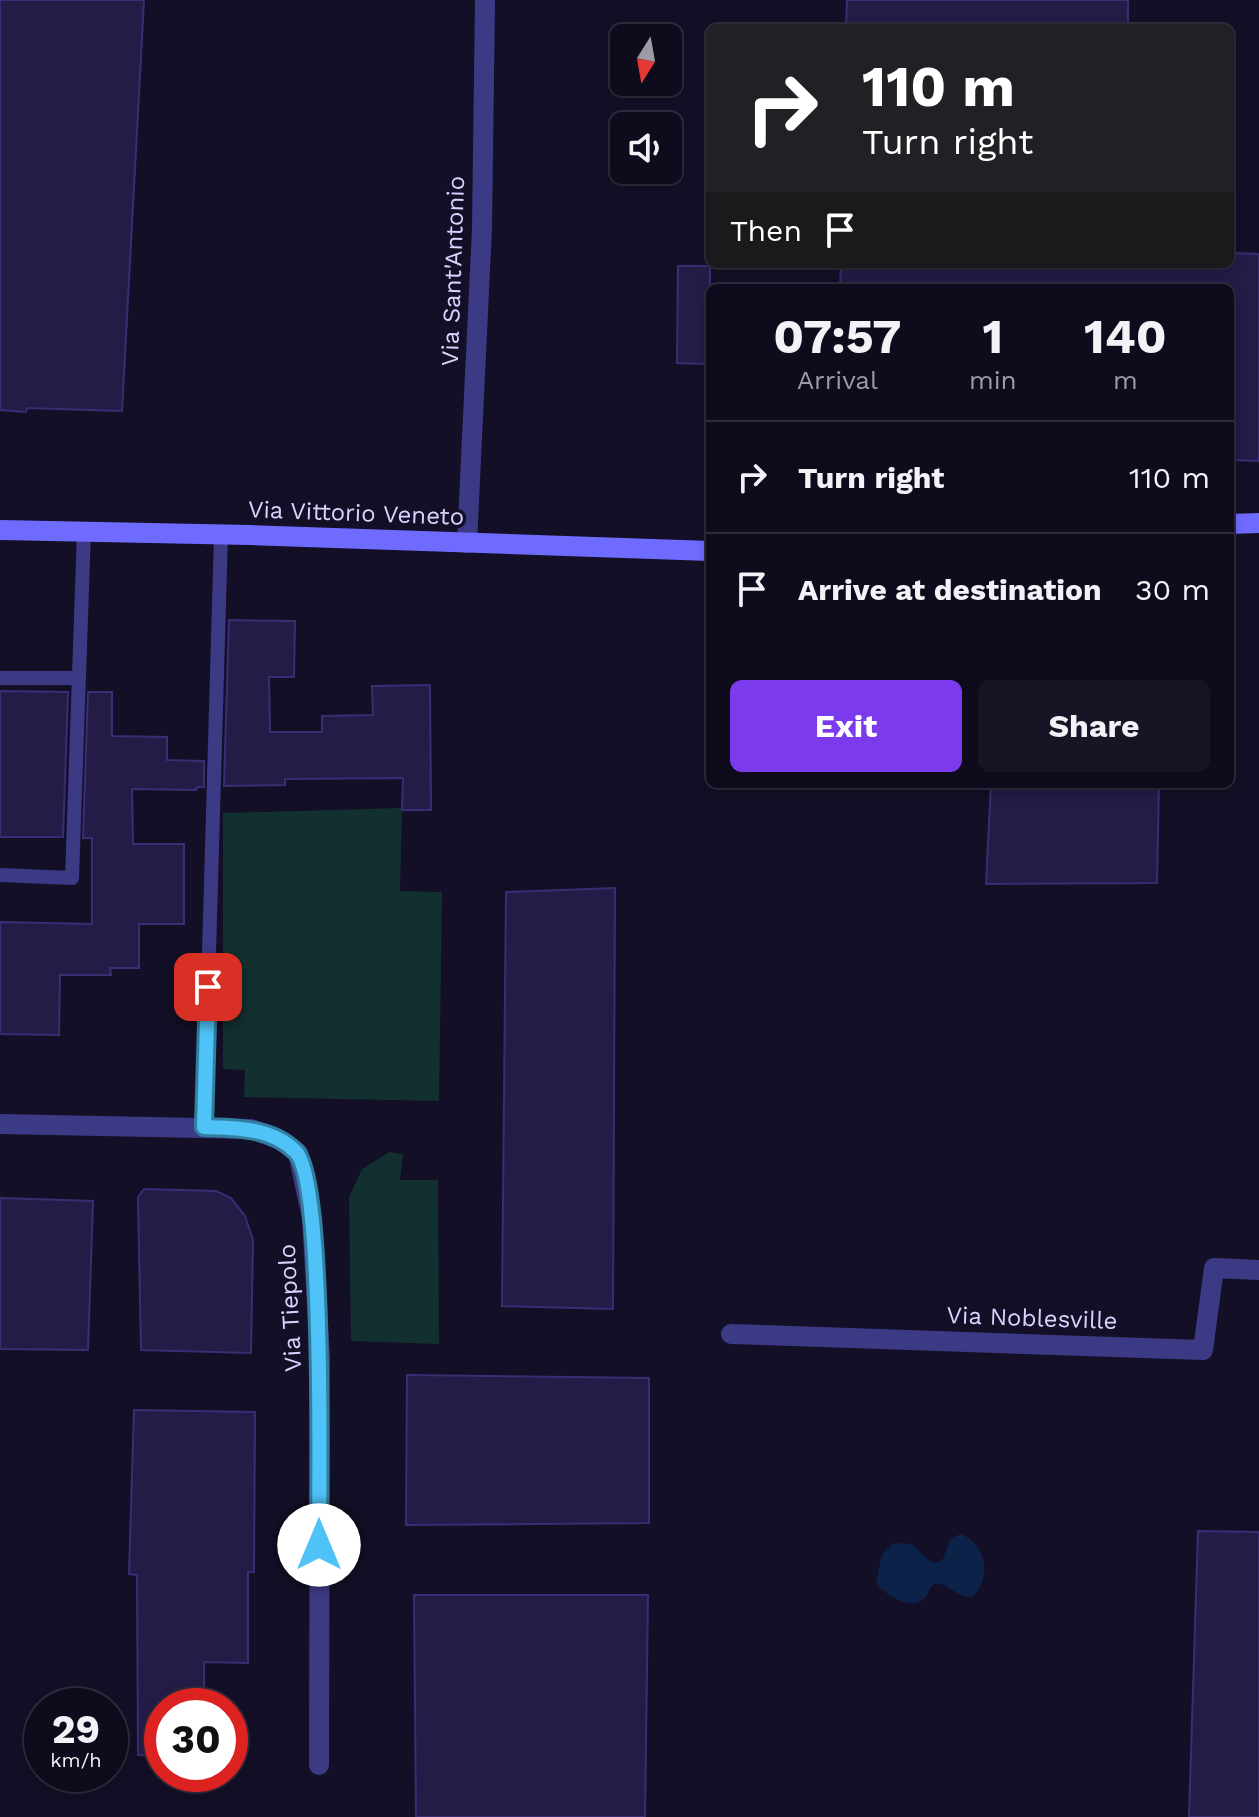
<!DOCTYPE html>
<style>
body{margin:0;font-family:"Work Sans",sans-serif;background:#171425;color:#f1f3f6;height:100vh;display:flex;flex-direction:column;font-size:30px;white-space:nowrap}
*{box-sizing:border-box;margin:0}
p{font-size:26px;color:#9b9ba3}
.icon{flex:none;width:44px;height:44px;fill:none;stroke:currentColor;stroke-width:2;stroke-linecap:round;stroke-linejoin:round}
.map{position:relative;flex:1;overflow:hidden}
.side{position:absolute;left:706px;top:284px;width:528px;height:504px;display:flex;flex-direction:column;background:#0e0b1c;border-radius:12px;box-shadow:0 4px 12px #0003,0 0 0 2px #2e2b3b}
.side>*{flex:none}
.hud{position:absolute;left:706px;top:24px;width:528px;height:244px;border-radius:12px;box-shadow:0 4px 12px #0003,0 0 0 2px #2e2b3b;background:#202124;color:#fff;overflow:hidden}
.needle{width:52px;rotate:191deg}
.tools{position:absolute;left:610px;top:24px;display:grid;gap:16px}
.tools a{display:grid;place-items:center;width:72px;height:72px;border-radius:12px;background:#0e0b1c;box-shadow:0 4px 12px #0003,0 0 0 2px #2e2b3b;font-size:40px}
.speed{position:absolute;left:24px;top:1688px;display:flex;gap:16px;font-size:40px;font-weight:700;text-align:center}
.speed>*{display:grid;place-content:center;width:104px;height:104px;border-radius:50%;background:#0e0b1c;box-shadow:0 4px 12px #0003,0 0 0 2px #2e2b3b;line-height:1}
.speed small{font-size:20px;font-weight:400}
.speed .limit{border:12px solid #d22;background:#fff;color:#111}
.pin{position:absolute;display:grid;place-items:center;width:68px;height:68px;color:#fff;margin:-34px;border-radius:16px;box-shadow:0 4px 12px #0006}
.me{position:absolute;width:88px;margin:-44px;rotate:0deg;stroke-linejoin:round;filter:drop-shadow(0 0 6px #0008)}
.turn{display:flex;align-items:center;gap:28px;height:168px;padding:0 24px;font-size:36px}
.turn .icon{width:104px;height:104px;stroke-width:2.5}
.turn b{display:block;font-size:56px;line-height:68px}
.then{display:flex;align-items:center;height:76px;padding:0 24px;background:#0003;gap:16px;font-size:30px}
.eta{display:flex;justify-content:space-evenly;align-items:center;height:136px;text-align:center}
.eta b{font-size:48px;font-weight:700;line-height:56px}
.action{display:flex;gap:16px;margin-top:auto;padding:16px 24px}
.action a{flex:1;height:92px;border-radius:12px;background:#7c3aed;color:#fff;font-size:32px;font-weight:700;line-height:92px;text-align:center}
.action a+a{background:#171425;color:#f1f3f6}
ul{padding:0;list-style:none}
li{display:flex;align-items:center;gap:24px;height:112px;padding:0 24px;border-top:2px solid #2e2b3b}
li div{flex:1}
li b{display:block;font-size:30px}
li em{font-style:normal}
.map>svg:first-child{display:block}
</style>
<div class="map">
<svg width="1259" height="1817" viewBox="0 0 1259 1817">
<rect width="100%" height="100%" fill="#130f26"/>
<g fill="#12302f">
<polygon points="402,808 400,891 442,892 439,1101 244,1097 245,1070 223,1069 223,813"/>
<polygon points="389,1152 403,1154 400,1180 438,1180 439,1344 351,1341 349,1198 362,1169"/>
</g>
<path fill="#0c2248" d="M 961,1534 C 986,1544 993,1579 972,1597 C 956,1598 949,1583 938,1584 C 929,1584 931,1590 926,1596 C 914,1613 886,1595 876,1584 L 881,1557 L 893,1543 L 912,1544 L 930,1562 L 937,1563 L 943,1559 L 951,1538 Z"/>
<g fill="#241b47" stroke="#3b2d73" stroke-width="2">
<polygon points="0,0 144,0 122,411 27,408 26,412 0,410"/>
<polygon points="847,0 1128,0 1128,28 846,28"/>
<polygon points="1230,253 1259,254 1259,461 1230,460 1230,288 840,288 841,264 1230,264"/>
<polygon points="678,266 710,266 710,357 706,356 706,364 677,363"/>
<polygon points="229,620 295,621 294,677 269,677 270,732 322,732 322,716 373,715 372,686 430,685 431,810 402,810 403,778 285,779 285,785 224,786"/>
<polygon points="0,691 68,692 63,837 0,837"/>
<polygon points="88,692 112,692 112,736 167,737 167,760 204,761 204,787 197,787 196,790 132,789 133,844 184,844 184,924 139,924 139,968 110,968 111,975 60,975 59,1035 0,1034 0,922 92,924 92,838 83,838"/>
<polygon points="991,784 1159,784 1157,883 986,884"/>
<polygon points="615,888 613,1309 502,1306 506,892"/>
<polygon points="144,1189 216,1191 231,1198 245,1216 253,1240 251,1353 141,1350 138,1197"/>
<polygon points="0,1198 93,1201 88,1350 0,1349"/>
<polygon points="407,1375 649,1378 649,1523 406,1525"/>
<polygon points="134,1410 255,1412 254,1572 248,1572 248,1663 204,1662 204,1706 162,1706 162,1756 138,1755 137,1575 129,1574"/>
<polygon points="1198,1531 1259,1532 1259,1817 1189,1817"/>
<polygon points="414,1595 648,1595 645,1817 416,1817"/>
</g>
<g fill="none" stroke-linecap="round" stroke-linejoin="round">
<g stroke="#3d3a85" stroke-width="14">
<polyline points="0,678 79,678"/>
<polyline points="0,875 72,878 84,531"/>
<polyline points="204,1127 221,534"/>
</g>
<g stroke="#3d3a85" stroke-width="20">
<polyline points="0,1124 251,1129 280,1140 298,1153 312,1218 320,1357 319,1765"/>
<polyline points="731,1334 1203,1350 1214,1268 1259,1270"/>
</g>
<polyline stroke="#3d3a85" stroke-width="20" points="467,543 482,228 485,0"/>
<g stroke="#6f6bff" stroke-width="20">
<polyline points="1230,524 1259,523"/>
<polyline points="0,530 250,535 710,551"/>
</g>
</g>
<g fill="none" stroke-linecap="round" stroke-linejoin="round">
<defs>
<path id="route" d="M 208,987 L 204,1127 C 235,1128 272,1127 296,1152 C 325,1183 319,1487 319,1545"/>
</defs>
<use href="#route" stroke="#337fa1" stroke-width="20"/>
<use href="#route" stroke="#4fc3f7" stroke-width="14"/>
</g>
<g text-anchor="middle" stroke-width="7" stroke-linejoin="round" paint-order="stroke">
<g font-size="24" fill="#d9d4ff" stroke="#130f26">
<text transform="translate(453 271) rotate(-88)" y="8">Via Sant'Antonio</text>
<text transform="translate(356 513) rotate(2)" y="8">Via Vittorio Veneto</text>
<text transform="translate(290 1308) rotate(-93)" y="8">Via Tiepolo</text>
<text transform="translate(1032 1318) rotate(2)" y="8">Via Noblesville</text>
</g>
</g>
</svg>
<div class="tools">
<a><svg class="needle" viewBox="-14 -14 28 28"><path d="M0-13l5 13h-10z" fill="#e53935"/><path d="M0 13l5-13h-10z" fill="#9b9ba3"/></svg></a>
<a><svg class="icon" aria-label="sound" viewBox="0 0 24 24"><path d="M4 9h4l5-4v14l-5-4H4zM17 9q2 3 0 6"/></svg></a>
</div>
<div class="speed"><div>29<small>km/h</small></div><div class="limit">30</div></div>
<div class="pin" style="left:208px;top:987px;background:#d93025"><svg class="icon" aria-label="arrive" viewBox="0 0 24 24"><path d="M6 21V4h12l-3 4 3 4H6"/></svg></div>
<svg class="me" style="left:319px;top:1545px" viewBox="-20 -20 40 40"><circle r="19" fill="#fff"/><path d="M0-13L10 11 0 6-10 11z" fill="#4fc3f7"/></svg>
<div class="hud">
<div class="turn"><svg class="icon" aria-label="right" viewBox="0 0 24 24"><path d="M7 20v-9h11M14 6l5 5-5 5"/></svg><div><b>110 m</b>Turn right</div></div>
<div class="then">Then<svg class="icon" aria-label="arrive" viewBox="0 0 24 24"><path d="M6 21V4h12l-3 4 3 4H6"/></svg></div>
</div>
<section class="side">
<div class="eta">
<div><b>07:57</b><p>Arrival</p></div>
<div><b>1</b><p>min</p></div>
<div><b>140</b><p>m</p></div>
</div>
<ul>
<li><svg class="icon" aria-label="right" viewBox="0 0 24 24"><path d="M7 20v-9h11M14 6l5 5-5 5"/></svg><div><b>Turn right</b></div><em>110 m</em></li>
<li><svg class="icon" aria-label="arrive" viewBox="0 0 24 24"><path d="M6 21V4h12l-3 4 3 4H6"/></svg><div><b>Arrive at destination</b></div><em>30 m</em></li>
</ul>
<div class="action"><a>Exit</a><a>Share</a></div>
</section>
</div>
